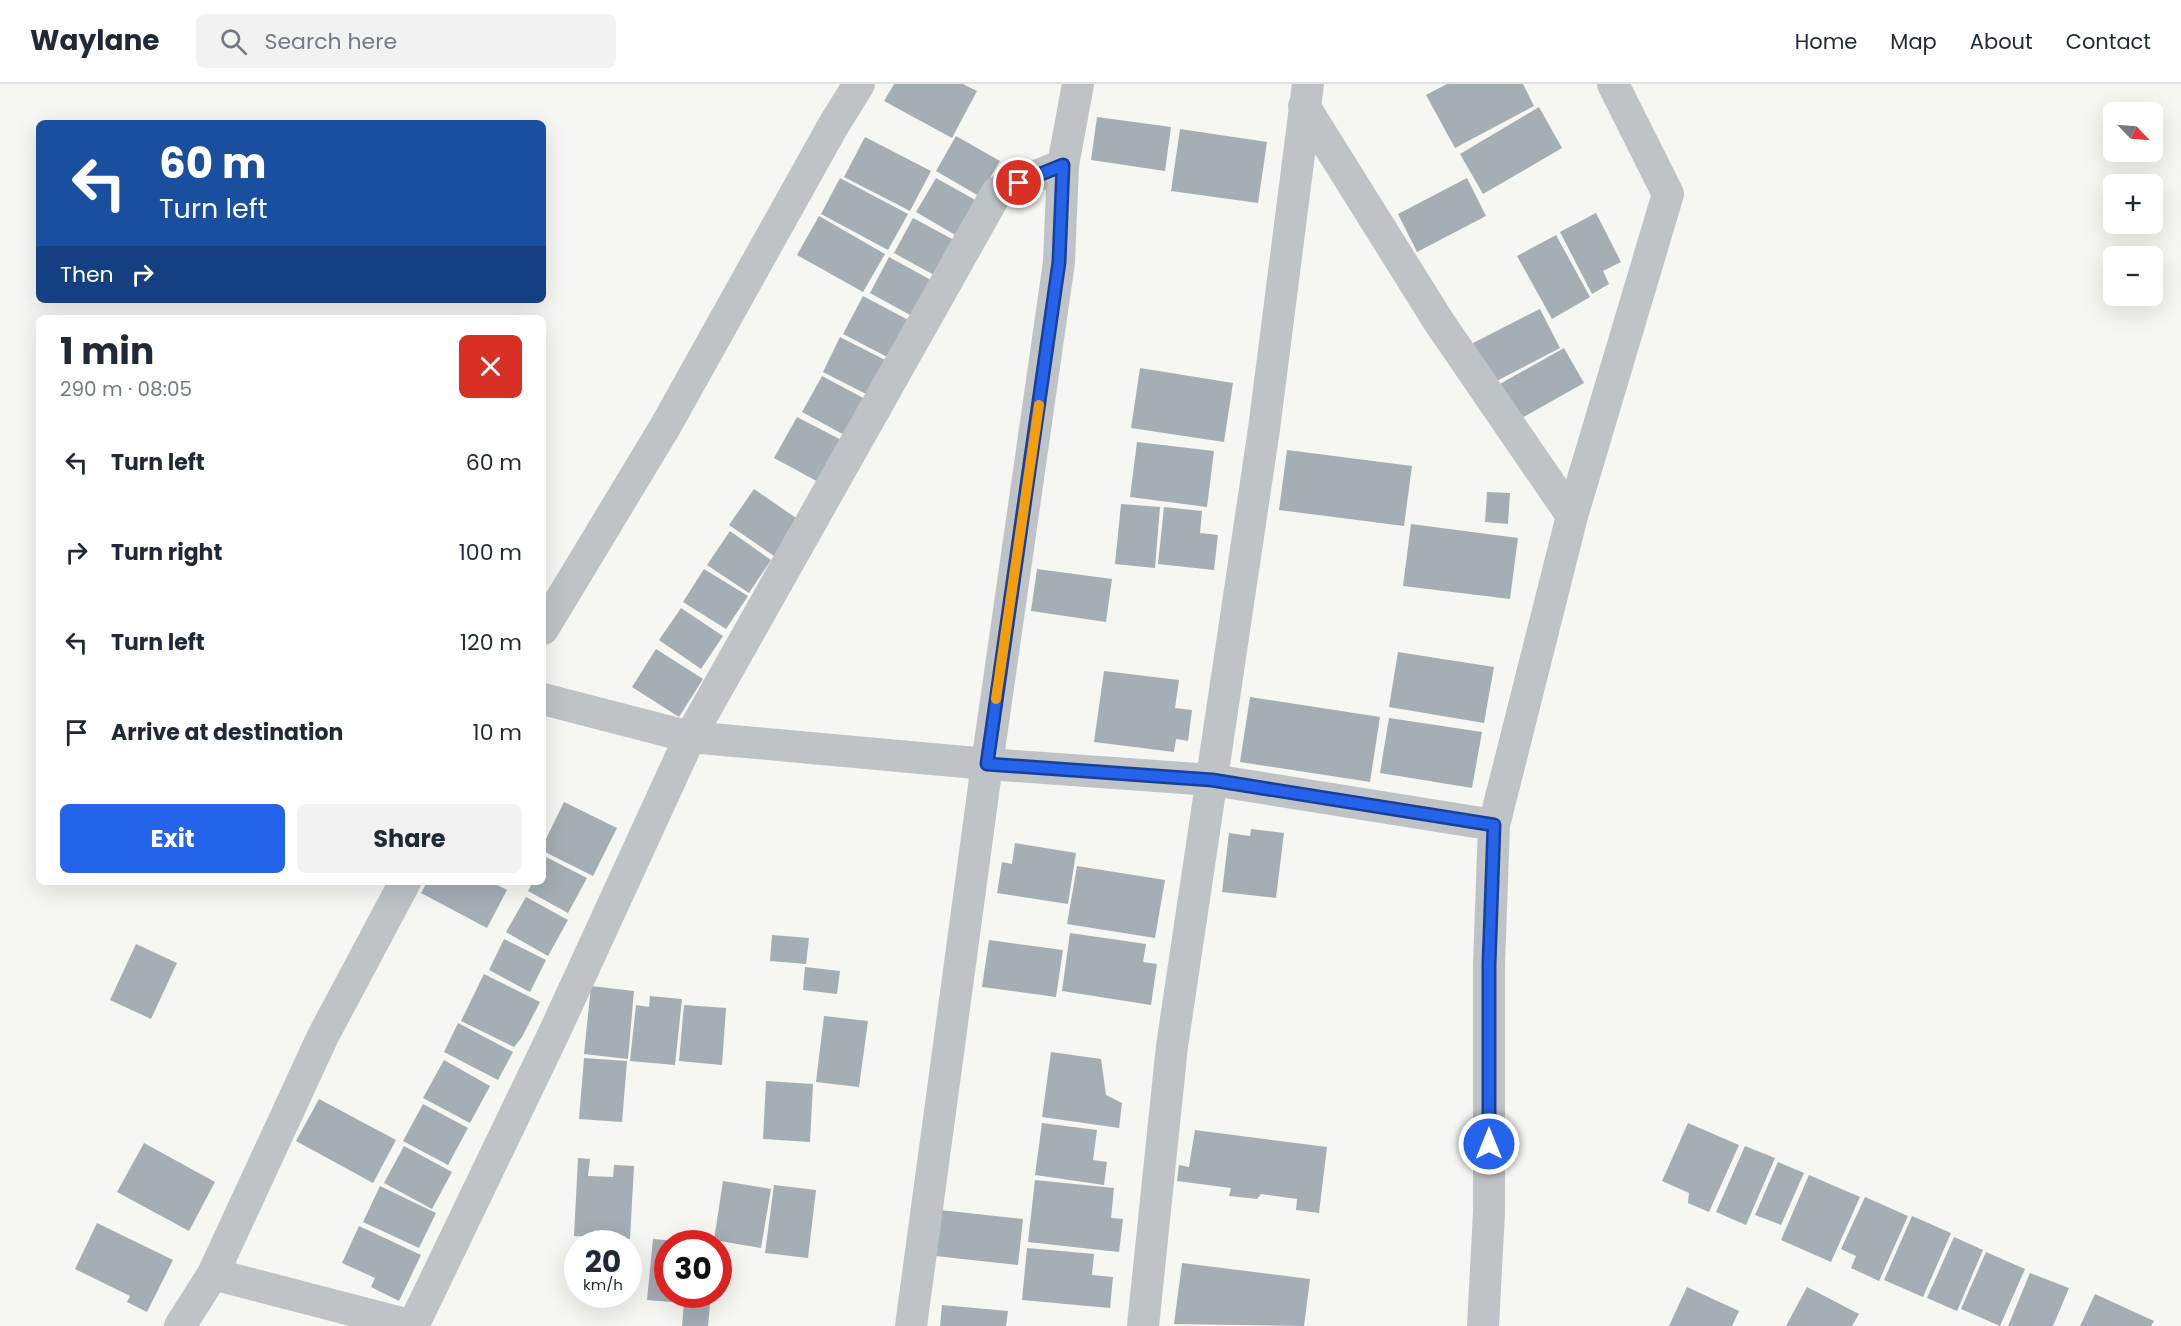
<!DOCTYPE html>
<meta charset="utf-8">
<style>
body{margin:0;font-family:Poppins,sans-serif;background:#f2f2f3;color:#1f2937;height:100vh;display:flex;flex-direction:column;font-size:22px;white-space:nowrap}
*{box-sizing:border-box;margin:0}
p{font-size:20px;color:#747a83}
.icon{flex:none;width:33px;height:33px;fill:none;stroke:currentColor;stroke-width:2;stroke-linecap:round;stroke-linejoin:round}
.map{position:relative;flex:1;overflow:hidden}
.side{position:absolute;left:36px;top:231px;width:510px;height:570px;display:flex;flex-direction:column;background:#fff;border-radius:9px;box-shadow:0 6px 24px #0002}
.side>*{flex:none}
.hud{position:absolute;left:36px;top:36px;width:510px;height:183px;border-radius:9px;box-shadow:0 6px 24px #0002;background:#1a4fa0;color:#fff;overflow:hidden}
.needle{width:39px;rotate:115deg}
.buttons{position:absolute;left:2103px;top:18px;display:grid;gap:12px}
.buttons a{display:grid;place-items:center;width:60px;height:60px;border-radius:9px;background:#fff;box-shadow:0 6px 24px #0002;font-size:30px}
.speed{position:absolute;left:564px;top:1146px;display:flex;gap:12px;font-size:30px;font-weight:700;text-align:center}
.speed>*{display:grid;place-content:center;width:78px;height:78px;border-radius:50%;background:#fff;box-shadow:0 6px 24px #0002;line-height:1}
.speed small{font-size:15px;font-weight:400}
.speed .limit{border:9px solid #d22;background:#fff;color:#111}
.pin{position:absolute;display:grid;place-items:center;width:51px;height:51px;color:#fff;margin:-26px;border:3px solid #fff;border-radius:50%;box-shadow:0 2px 6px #0007}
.me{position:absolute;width:66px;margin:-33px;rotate:0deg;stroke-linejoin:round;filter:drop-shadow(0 0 4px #0008)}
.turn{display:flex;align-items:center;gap:21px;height:126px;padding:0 24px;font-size:27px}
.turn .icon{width:78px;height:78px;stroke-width:2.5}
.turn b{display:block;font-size:42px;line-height:51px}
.then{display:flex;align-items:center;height:57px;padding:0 24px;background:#0003;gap:12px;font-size:22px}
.round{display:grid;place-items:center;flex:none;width:63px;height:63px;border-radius:9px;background:#f2f2f3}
.summary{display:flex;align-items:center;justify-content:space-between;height:102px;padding:0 24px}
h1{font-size:36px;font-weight:700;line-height:45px}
.action{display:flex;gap:12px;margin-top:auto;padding:12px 24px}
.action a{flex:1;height:69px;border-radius:9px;background:#2563eb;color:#fff;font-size:24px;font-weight:700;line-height:69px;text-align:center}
.action a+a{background:#f2f2f3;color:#1f2937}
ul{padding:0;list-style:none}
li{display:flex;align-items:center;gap:18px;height:90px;padding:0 24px}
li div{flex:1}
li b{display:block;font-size:22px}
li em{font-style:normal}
header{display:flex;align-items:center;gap:36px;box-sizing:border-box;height:84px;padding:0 30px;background:#fff;border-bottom:2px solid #e0e1e3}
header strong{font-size:28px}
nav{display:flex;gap:33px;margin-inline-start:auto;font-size:21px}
.search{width:420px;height:54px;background:#f2f2f3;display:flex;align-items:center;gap:15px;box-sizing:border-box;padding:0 21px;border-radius:9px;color:#747a83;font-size:22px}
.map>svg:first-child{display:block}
</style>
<header>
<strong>Waylane</strong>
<div class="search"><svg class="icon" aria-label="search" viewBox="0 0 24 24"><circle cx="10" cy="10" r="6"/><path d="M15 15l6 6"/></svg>Search here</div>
<nav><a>Home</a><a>Map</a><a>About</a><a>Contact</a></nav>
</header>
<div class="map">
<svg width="2181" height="1242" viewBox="0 0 2181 1242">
<rect width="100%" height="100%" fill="#f6f6f2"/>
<g fill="#a5aeb3">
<polygon points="894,0 963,0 977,7 952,54 884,17"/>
<polygon points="1447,0 1523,0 1534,22 1455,64 1426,11"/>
<polygon points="1539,23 1562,64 1483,110 1460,70"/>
<polygon points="1097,33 1171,43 1165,87 1091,76"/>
<polygon points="1180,45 1267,58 1258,119 1171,107"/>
<polygon points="956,52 1000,77 979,112 936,87"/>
<polygon points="865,53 931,87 910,127 844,93"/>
<polygon points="840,94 908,130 888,166 821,130"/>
<polygon points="936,94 977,117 957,152 916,128"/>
<polygon points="1467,94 1486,132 1417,168 1398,130"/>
<polygon points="1596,129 1621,178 1603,187 1609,200 1592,210 1560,148"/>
<polygon points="819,132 885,170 863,208 797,171"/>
<polygon points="913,134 954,156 934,191 894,169"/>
<polygon points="1556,151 1590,213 1552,235 1517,172"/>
<polygon points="889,173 931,196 912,232 870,209"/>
<polygon points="863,212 914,239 895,277 843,250"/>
<polygon points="1540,225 1560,264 1493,299 1473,259"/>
<polygon points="840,253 889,278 872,313 823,288"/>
<polygon points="1564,264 1584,299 1518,336 1498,301"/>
<polygon points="1140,284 1233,299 1224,358 1131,344"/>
<polygon points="822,292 867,316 848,353 802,328"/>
<polygon points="797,333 847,359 824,401 774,374"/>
<polygon points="1137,358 1214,367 1207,423 1130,413"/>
<polygon points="1287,366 1412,382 1404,442 1279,426"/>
<polygon points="754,405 799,436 774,472 729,441"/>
<polygon points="1487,408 1510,409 1508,440 1485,438"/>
<polygon points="1121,420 1160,423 1155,484 1115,480"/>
<polygon points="1164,423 1202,427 1200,449 1218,451 1214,486 1158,480"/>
<polygon points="1411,440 1518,454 1510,515 1403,502"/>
<polygon points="730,447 771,476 749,509 707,481"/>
<polygon points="704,485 748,512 726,545 683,518"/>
<polygon points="1037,485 1112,495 1106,538 1031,527"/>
<polygon points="681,524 723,552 701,585 659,556"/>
<polygon points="656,565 703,595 679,633 632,603"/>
<polygon points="1398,568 1494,583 1484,639 1389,623"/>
<polygon points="1104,587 1179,596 1175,624 1192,626 1188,657 1176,655 1174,668 1094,658"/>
<polygon points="1250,613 1380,633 1370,698 1240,678"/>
<polygon points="1389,634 1482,648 1472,704 1380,689"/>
<polygon points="564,718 617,744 593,792 543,767 543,761"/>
<polygon points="1251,745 1284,749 1276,814 1222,808 1229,749 1250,752"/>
<polygon points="1015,759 1076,769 1068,820 997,809 1002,778 1012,780"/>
<polygon points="546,773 587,794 568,829 528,807 533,798 543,798 543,779"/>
<polygon points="1077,782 1165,796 1155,854 1067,840"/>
<polygon points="427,798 491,798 507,806 487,844 421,809"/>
<polygon points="526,813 568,836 548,872 506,848"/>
<polygon points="1070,849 1146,860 1143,878 1157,880 1151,921 1062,907"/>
<polygon points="772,851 809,854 806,880 770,877"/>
<polygon points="504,855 546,876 530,908 489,886"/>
<polygon points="989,856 1063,866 1056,913 982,903"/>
<polygon points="136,860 177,879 151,935 110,916"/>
<polygon points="805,883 840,887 837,910 803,906"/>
<polygon points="484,890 540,918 522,953 514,963 461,937"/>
<polygon points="591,902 634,907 628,975 584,970"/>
<polygon points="650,912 682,915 675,981 630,977 636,921 649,923"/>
<polygon points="684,921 726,924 722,981 679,977"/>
<polygon points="824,932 868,937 859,1003 816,998"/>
<polygon points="458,939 513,968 498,996 444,968"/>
<polygon points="1051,968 1101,975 1106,1011 1122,1019 1119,1044 1042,1033"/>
<polygon points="584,974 627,977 622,1038 579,1035"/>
<polygon points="444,976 490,1002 470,1039 423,1014"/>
<polygon points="766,997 813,1000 810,1058 763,1055"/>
<polygon points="319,1015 396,1056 373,1099 296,1057"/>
<polygon points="423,1020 468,1044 448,1081 403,1057"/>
<polygon points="1042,1039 1097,1046 1093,1076 1107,1078 1104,1101 1035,1091"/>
<polygon points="1688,1039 1739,1061 1709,1128 1688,1119 1689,1109 1662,1097"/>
<polygon points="1195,1046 1327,1063 1319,1129 1296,1126 1297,1115 1261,1110 1257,1115 1229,1112 1231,1104 1177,1097 1179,1081 1189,1083"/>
<polygon points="144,1059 215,1098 189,1147 117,1108"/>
<polygon points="404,1062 452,1088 432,1125 384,1099"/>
<polygon points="1745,1062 1775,1074 1746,1141 1716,1128"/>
<polygon points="578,1074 590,1075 588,1092 613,1093 614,1081 634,1082 630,1155 574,1152"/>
<polygon points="1778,1078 1804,1089 1781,1141 1755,1131"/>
<polygon points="1809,1091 1860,1113 1831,1178 1781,1156"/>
<polygon points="1035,1096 1114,1104 1111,1134 1123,1135 1119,1168 1028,1158"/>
<polygon points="723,1097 771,1105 761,1164 714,1156"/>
<polygon points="774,1101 816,1106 808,1174 765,1169"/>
<polygon points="380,1102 436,1129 419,1164 363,1138"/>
<polygon points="1865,1113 1908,1132 1879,1197 1851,1184 1856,1172 1841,1165"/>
<polygon points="940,1126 1023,1135 1018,1181 935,1172"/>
<polygon points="1912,1132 1951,1149 1923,1213 1884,1196"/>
<polygon points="97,1139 173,1176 147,1228 127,1218 130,1212 75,1185"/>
<polygon points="359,1142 421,1171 399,1217 371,1203 375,1194 342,1179"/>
<polygon points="1954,1153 1983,1166 1957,1227 1927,1214"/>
<polygon points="653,1155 687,1158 687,1160 668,1160 668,1210 711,1210 708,1242 682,1242 684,1219 647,1216"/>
<polygon points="1027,1164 1094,1170 1092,1191 1113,1193 1110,1224 1022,1216"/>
<polygon points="1986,1168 2025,1185 2000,1242 1961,1225"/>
<polygon points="1182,1179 1310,1195 1304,1242 1174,1240"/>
<polygon points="2030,1189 2069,1204 2053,1242 2008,1242"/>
<polygon points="1687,1203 1739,1227 1732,1242 1669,1242"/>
<polygon points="1807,1203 1859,1230 1852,1242 1786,1242"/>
<polygon points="2095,1210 2154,1237 2151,1242 2080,1242"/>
<polygon points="942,1221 1008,1227 1006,1242 940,1242"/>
</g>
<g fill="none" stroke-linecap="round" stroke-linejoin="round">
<g stroke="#bfc3c6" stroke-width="32">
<polyline points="1304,22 1439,238 1572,432"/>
<polyline points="543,545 665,343 833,42 859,0"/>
<polyline points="543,615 690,653 997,108 1063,81"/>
<polyline points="213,1190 323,952 405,798"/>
<polyline points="180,1242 213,1190 413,1242"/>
<polyline points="413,1242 554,949 690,653 987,680 1212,696 1494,741"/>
<polyline points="911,1242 987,680 1059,178 1063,81 1078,0"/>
<polyline points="1143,1242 1172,962 1264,345 1308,0"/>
<polyline points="1483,1242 1489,1128 1489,880 1494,741 1572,432 1668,110 1613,0"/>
</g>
</g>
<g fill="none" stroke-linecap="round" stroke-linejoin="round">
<defs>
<polyline id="route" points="1019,99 1063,81 1059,178 987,680 1212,696 1494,741 1489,880 1489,1060"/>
</defs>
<use href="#route" stroke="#184099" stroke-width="15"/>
<use href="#route" stroke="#2563eb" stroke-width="10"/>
<polyline stroke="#f59e0b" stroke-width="10" points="996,615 1039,321"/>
</g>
</svg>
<div class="buttons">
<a><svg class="needle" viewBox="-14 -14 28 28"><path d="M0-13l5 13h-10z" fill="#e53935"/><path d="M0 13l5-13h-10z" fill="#747a83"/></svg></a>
<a>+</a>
<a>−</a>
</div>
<div class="speed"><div>20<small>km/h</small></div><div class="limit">30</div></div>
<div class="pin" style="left:1019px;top:99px;background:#d93025"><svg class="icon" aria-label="arrive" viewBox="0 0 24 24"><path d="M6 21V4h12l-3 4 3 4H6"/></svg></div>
<svg class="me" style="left:1489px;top:1060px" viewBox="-20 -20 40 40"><circle r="17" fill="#2563eb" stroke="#fff" stroke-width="3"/><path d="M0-11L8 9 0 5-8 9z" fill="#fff"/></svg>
<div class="hud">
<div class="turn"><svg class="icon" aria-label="left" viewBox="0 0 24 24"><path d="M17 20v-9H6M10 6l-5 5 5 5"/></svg><div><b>60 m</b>Turn left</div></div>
<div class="then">Then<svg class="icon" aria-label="right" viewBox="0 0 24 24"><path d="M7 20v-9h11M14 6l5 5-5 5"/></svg></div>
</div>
<section class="side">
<div class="summary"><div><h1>1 min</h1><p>290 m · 08:05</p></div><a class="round" style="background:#d93025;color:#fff"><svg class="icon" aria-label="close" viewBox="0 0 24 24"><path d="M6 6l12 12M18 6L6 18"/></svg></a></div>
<ul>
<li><svg class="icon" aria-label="left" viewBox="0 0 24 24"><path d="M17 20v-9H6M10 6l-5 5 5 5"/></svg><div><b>Turn left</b></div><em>60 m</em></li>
<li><svg class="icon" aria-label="right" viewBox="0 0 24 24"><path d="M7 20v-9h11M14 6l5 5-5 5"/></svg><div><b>Turn right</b></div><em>100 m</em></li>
<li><svg class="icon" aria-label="left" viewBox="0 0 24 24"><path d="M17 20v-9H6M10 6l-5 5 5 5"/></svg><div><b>Turn left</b></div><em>120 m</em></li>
<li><svg class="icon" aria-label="arrive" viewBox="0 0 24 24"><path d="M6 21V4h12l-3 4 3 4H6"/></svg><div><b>Arrive at destination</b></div><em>10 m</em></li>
</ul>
<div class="action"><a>Exit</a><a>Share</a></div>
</section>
</div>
